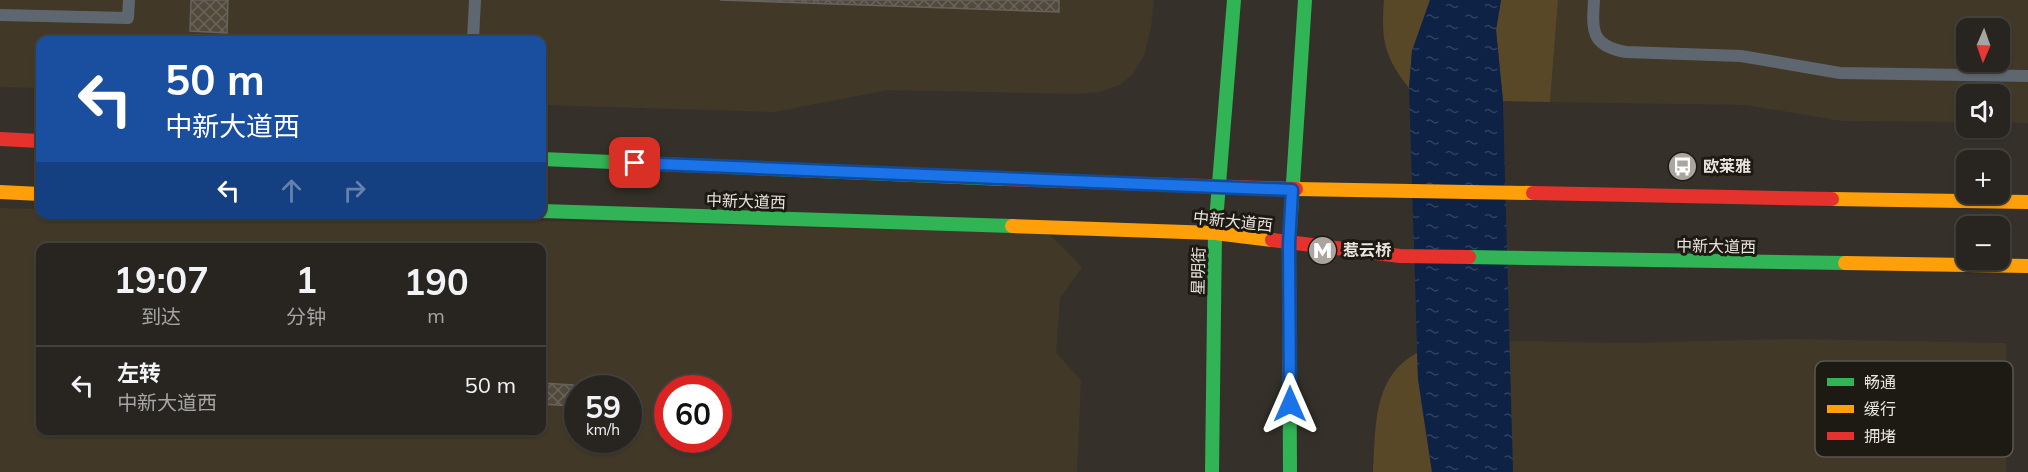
<!DOCTYPE html>
<html lang="zh">
<meta charset="utf-8">
<style>
body{margin:0;font-family:Mulish,"Noto Sans SC",sans-serif;background:#34312d;color:#f1f3f6;height:100vh;display:flex;flex-direction:column;font-size:22px;white-space:nowrap}
*{box-sizing:border-box;margin:0}
p{font-size:20px;color:#a5a5a5}
.icon{flex:none;width:33px;height:33px;fill:none;stroke:currentColor;stroke-width:2;stroke-linecap:round;stroke-linejoin:round}
.map{position:relative;flex:1;overflow:hidden}
.drawer{position:absolute;left:36px;top:243px;width:510px;height:192px;display:flex;flex-direction:column;background:#282520;border-radius:12px;box-shadow:0 2px 4px #0004,0 0 0 2px #44423e}
.drawer>*{flex:none}
.top-card{position:absolute;left:36px;top:36px;width:510px;height:183px;border-radius:12px;box-shadow:0 2px 4px #0004,0 0 0 2px #44423e;background:#1a4fa0;color:#fff;overflow:hidden}
.needle{width:39px;rotate:182deg}
.controls{position:absolute;left:1956px;top:18px;display:grid;gap:12px}
.controls a{display:grid;place-items:center;width:54px;height:54px;border-radius:12px;background:#282520;box-shadow:0 2px 4px #0004,0 0 0 2px #44423e;font-size:30px}
.speed{position:absolute;left:564px;top:375px;display:flex;gap:12px;font-size:30px;font-weight:700;text-align:center}
.speed>*{display:grid;place-content:center;width:78px;height:78px;border-radius:50%;background:#282520;box-shadow:0 2px 4px #0004,0 0 0 2px #44423e;line-height:1}
.speed small{font-size:15px;font-weight:400}
.speed .limit{border:9px solid #d22;background:#fff;color:#111}
.pin{position:absolute;display:grid;place-items:center;width:51px;height:51px;color:#fff;margin:-26px;border-radius:12px;box-shadow:0 3px 9px #0006}
.me{position:absolute;width:66px;margin:-33px;rotate:0deg;stroke-linejoin:round;filter:drop-shadow(0 0 4px #0008)}
.turn{display:flex;align-items:center;gap:21px;height:126px;padding:0 30px;font-size:27px}
.turn .icon{width:78px;height:78px;stroke-width:2.5}
.turn b{display:block;font-size:42px;line-height:51px}
.lanes{display:flex;align-items:center;height:57px;padding:0 30px;background:#0003;justify-content:center;gap:30px;direction:ltr}
.lanes .off{opacity:.35}
.eta{display:flex;justify-content:space-evenly;align-items:center;height:102px;text-align:center}
.eta b{font-size:36px;font-weight:700;line-height:42px}
ul{padding:0;list-style:none}
li{display:flex;align-items:center;gap:18px;height:78px;padding:0 30px;border-top:2px solid #44423e}
li div{flex:1}
li b{display:block;font-size:22px}
li em{font-style:normal}
.map>svg:first-child{display:block}
</style>
<div class="map">
<svg width="2028" height="472" viewBox="0 0 2028 472">
<defs>
<pattern id="water-ripples" width="26" height="14" patternUnits="userSpaceOnUse" patternTransform="scale(1.5)"><rect width="26" height="14" fill="#0e2246"/><path d="M2 4q2-2 4 0t4 0M15 11q2-2 4 0t4 0" fill="none" stroke="#314260"/></pattern>
<pattern id="building-cross-hatch" width="8" height="8" patternUnits="userSpaceOnUse" patternTransform="scale(1.5)"><rect width="8" height="8" fill="#514a3c"/><path d="M0 0l8 8M0 8l8-8" fill="none" stroke="#6a6458"/></pattern>
</defs>
<rect width="100%" height="100%" fill="#35312a"/>
<g fill="#413827" fill-rule="evenodd">
<polygon points="0,0 1154,0 1151,28 1144,56 1133,74 1120,85 1099,92 1075,94 888,90 774,112 542,105 542,40 40,40 40,88 0,87"/>
<path d="M 1558,0 L 2028,0 L 2028,123 L 2000,122 L 2000,94 L 1966,94 L 1966,122 L 1842,121 L 1746,105 L 1550,102 ZM 1966,28 L 2000,28 L 2000,62 L 1966,62 Z"/>
<path d="M 0,208 L 40,209 L 40,214 L 284,215 L 1048,233 L 1082,267 L 1060,298 L 1056,353 L 1081,380 L 1077,472 L 0,472 ZM 40,248 L 542,248 L 542,430 L 40,430 ZM 578,388 L 628,388 L 628,440 L 578,440 ZM 668,388 L 718,388 L 718,440 L 668,440 Z"/>
<polygon points="1793,339 2006,343 2006,472 1513,472 1508,341 1625,343"/>
</g>
<g fill="#584827">
<path d="M 1384,0 L 1430,0 L 1412,51 L 1409,88 C 1384,56 1381,40 1384,0 Z"/>
<polygon points="1501,0 1558,0 1550,102 1503,101 1496,30"/>
<path d="M 1417,353 L 1418,379 L 1432,472 L 1373,472 C 1376,428 1372,377 1417,353 Z"/>
</g>
<polygon fill="url(#water-ripples)" points="1430,0 1501,0 1496,30 1503,101 1513,472 1432,472 1418,379 1409,88 1412,51"/>
<g fill="url(#building-cross-hatch)" stroke="#66635d" stroke-width="1.5">
<polygon points="191,0 228,0 227,33 190,31"/>
<polygon points="720,0 1059,0 1059,12"/>
<polygon points="542,383 573,385 572,406 542,404"/>
</g>
<g fill="none" stroke-linecap="round" stroke-linejoin="round">
<g stroke="#5e676f" stroke-width="12">
<path d="M 1594,0 C 1592,31 1591,46 1626,52 L 1741,56 L 1840,73 L 2028,76"/>
<polyline points="0,15 128,18 129,0"/>
<polyline points="473,40 475,0"/>
</g>
<g stroke="#30b455" stroke-width="14">
<polyline points="542,159 1004,179"/>
<polyline points="542,211 1012,226"/>
<polyline points="1469,257 1845,263"/>
<polyline points="1212,472 1215,233 1234,0"/>
<polyline points="1290,472 1289,244 1305,0"/>
</g>
<g stroke="#ff9f0a" stroke-width="14">
<polyline points="1296,189 1533,193"/>
<polyline points="0,192 40,194"/>
<polyline points="1832,199 2028,202"/>
<polyline points="1012,226 1215,233 1272,240"/>
<polyline points="1845,263 2028,266"/>
</g>
<g stroke="#e5322d" stroke-width="14">
<polyline points="0,139 40,141"/>
<polyline points="1004,179 1296,189"/>
<polyline points="1533,193 1832,199"/>
<polyline points="1272,240 1400,256 1469,257"/>
</g>
</g>
<g fill="none" stroke-linecap="round" stroke-linejoin="round">
<defs>
<polyline id="route" points="635,163 1292,190 1289,244 1290,404"/>
</defs>
<use href="#route" stroke="#114b97" stroke-width="15"/>
<use href="#route" stroke="#1a73e8" stroke-width="10"/>
</g>
<defs>
<symbol id="bus-disc" viewBox="-11 -11 22 22"><circle r="9.5" fill="#aaa59e" stroke="#1d1a14"/><path d="M-5-6H5V4H4V6H2V4H-2V6H-4V4H-5ZM-3.5-4V0h7V-4ZM-3.5 1.2v1.5H-2V1.2ZM2 1.2v1.5H3.5V1.2Z" fill="#fff"/></symbol>
<symbol id="metro-disc" viewBox="-11 -11 22 22"><circle r="9.5" fill="#aaa59e" stroke="#1d1a14"/><path d="M-5.5 5V-5H-3L0 0L3-5H5.5V5H3V-.5L0 4L-3-.5V5Z" fill="#fff"/></symbol>
</defs>
<g fill-rule="evenodd">
<use href="#bus-disc" x="1666" y="150" width="33" height="33"/>
<use href="#metro-disc" x="1306" y="234" width="33" height="33"/>
</g>
<g text-anchor="middle" stroke-width="6" stroke-linejoin="round" paint-order="stroke">
<g font-size="16" font-weight="bold" fill="#e9e4dc" stroke="#1d1a14" text-anchor="start">
<text x="1703" y="172">欧莱雅</text>
<text x="1343" y="256">惹云桥</text>
</g>
<g font-size="16" fill="#e9e4dc" stroke="#1d1a14">
<text transform="translate(746 201) rotate(2)" y="6">中新大道西</text>
<text transform="translate(1233 221) rotate(6)" y="6">中新大道西</text>
<text transform="translate(1716 246) rotate(1)" y="6">中新大道西</text>
<text transform="translate(1198 271) rotate(-89)" y="6">星明街</text>
</g>
</g>
<rect x="1815" y="361" width="198" height="96" rx="9" fill="#1d1a14" stroke="#5a5750" stroke-width="1.5"/>
<rect x="1827" y="378" width="27" height="8" fill="#30b455"/>
<rect x="1827" y="405" width="27" height="8" fill="#ff9f0a"/>
<rect x="1827" y="432" width="27" height="8" fill="#e5322d"/>
<g font-size="16" fill="#e9e4dc">
<text x="1864" y="388">畅通</text>
<text x="1864" y="415">缓行</text>
<text x="1864" y="442">拥堵</text>
</g>
</svg>
<div class="controls">
<a><svg class="needle" viewBox="-14 -14 28 28"><path d="M0-13l5 13h-10z" fill="#e53935"/><path d="M0 13l5-13h-10z" fill="#a5a5a5"/></svg></a>
<a><svg class="icon" aria-label="sound" viewBox="0 0 24 24"><path d="M4 9h4l5-4v14l-5-4H4zM17 9q2 3 0 6"/></svg></a>
<a>+</a>
<a>−</a>
</div>
<div class="speed"><div>59<small>km/h</small></div><div class="limit">60</div></div>
<div class="pin" style="left:635px;top:163px;background:#d93025"><svg class="icon" aria-label="arrive" viewBox="0 0 24 24"><path d="M6 21V4h12l-3 4 3 4H6"/></svg></div>
<svg class="me" style="left:1290px;top:404px" viewBox="-20 -20 40 40"><path d="M0-17L14 15 0 8-14 15z" fill="#1a73e8" stroke="#fff" stroke-width="4"/></svg>
<div class="top-card">
<div class="turn"><svg class="icon" aria-label="left" viewBox="0 0 24 24"><path d="M17 20v-9H6M10 6l-5 5 5 5"/></svg><div><b>50 m</b>中新大道西</div></div>
<div class="lanes"><svg class="icon" aria-label="left" viewBox="0 0 24 24"><path d="M17 20v-9H6M10 6l-5 5 5 5"/></svg><svg class="icon off" aria-label="ahead" viewBox="0 0 24 24"><path d="M12 20V5M6 11l6-6 6 6"/></svg><svg class="icon off" aria-label="right" viewBox="0 0 24 24"><path d="M7 20v-9h11M14 6l5 5-5 5"/></svg></div>
</div>
<section class="drawer">
<div class="eta">
<div><b>19:07</b><p>到达</p></div>
<div><b>1</b><p>分钟</p></div>
<div><b>190</b><p>m</p></div>
</div>
<ul>
<li><svg class="icon" aria-label="left" viewBox="0 0 24 24"><path d="M17 20v-9H6M10 6l-5 5 5 5"/></svg><div><b>左转</b><p>中新大道西</p></div><em>50 m</em></li>
</ul>
</section>
</div>
